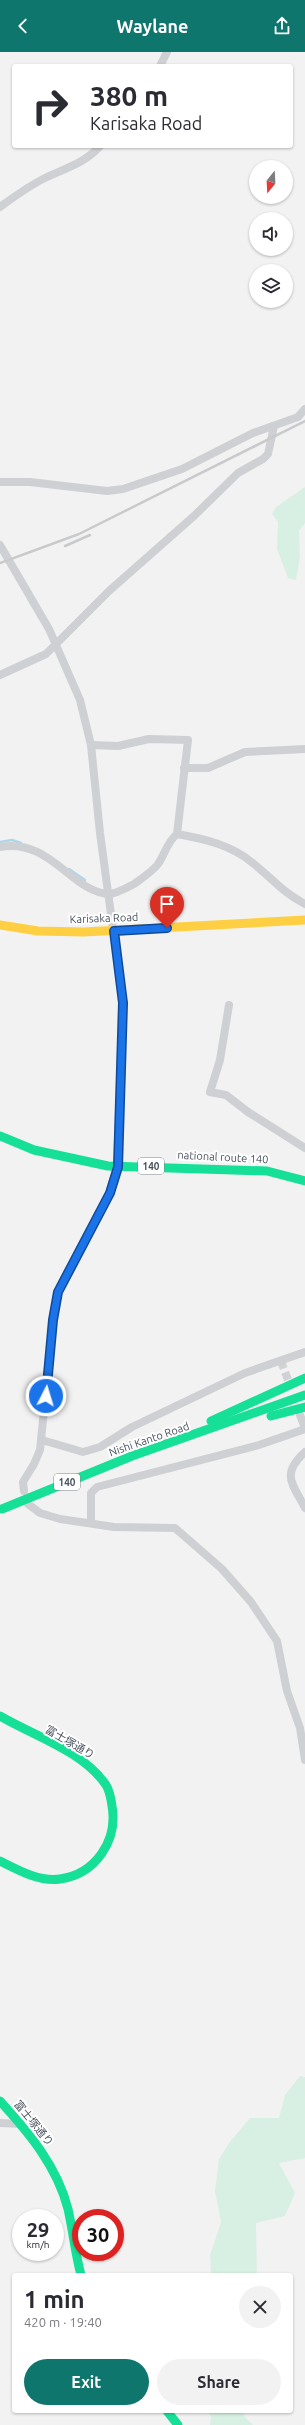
<!DOCTYPE html>
<meta charset="utf-8">
<style>
body{margin:0;font-family:Ubuntu,"Noto Sans JP",sans-serif;background:#f2f2f3;color:#2b2b33;height:100vh;display:flex;flex-direction:column;font-size:15px;white-space:nowrap}
*{box-sizing:border-box;margin:0}
p{font-size:13px;color:#7c7c81}
.icon{flex:none;width:22px;height:22px;fill:none;stroke:currentColor;stroke-width:2;stroke-linecap:round;stroke-linejoin:round}
.map{position:relative;flex:1;overflow:hidden}
.side{position:absolute;left:12px;top:2221px;width:281px;height:140px;display:flex;flex-direction:column;background:#fff;border-radius:4px;box-shadow:0 1px 3px #0004}
.side>*{flex:none}
.top-card{position:absolute;left:12px;top:12px;width:281px;height:84px;border-radius:4px;box-shadow:0 1px 3px #0004;background:#fff;color:#2b2b33;overflow:hidden}
.needle{width:26px;rotate:198deg}
.controls{position:absolute;left:249px;top:108px;display:grid;gap:8px}
.controls a{display:grid;place-items:center;width:44px;height:44px;border-radius:50%;background:#fff;box-shadow:0 1px 3px #0004;font-size:20px}
.speed{position:absolute;left:12px;top:2157px;display:flex;gap:8px;font-size:20px;font-weight:700;text-align:center}
.speed>*{display:grid;place-content:center;width:52px;height:52px;border-radius:50%;background:#fff;box-shadow:0 1px 3px #0004;line-height:1}
.speed small{font-size:10px;font-weight:400}
.speed .limit{border:6px solid #d22;background:#fff;color:#111}
.pin{position:absolute;display:grid;place-items:center;width:34px;height:34px;color:#fff;margin:-41px -17px;border-radius:50% 50% 50% 0;rotate:-45deg;box-shadow:0 0 4px #0007}
.pin .icon{rotate:45deg}
.me{position:absolute;width:44px;margin:-22px;rotate:5deg;stroke-linejoin:round;filter:drop-shadow(0 0 3px #0008)}
.turn{display:flex;align-items:center;gap:14px;height:84px;padding:0 12px;font-size:18px}
.turn .icon{width:52px;height:52px;stroke-width:2.5}
.turn b{display:block;font-size:28px;line-height:34px}
.round{display:grid;place-items:center;flex:none;width:42px;height:42px;border-radius:21px;background:#f2f2f3}
.summary{display:flex;align-items:center;justify-content:space-between;height:68px;padding:0 12px}
h1{font-size:24px;font-weight:600;line-height:30px}
.button{display:flex;gap:8px;margin-top:auto;padding:8px 12px}
.button a{flex:1;height:46px;border-radius:24px;background:#0f766e;color:#fff;font-size:16px;font-weight:600;line-height:46px;text-align:center}
.button a+a{background:#f2f2f3;color:#2b2b33}
header{display:flex;justify-content:space-between;align-items:center;height:52px;padding:0 12px;background:#0f766e;color:#fff;font-size:18px;font-weight:600}
.map>svg:first-child{display:block}
</style>
<header><svg class="icon" aria-label="back" viewBox="0 0 24 24"><path d="M15 5l-7 7 7 7"/></svg>Waylane<svg class="icon" aria-label="share" viewBox="0 0 24 24"><path d="M12 15V3M7 8l5-5 5 5M5 13v7h14v-7"/></svg></header>
<div class="map">
<svg width="305" height="2373" viewBox="0 0 305 2373">
<rect width="100%" height="100%" fill="#f3f2f2"/>
<g fill="#d8f0e4">
<polygon points="305,435 305,471 299,479 300,505 296,528 288,526 277,497 278,470 272,462 276,455"/>
<polygon points="300,2024 305,2025 305,2106 279,2111 295,2141 285,2164 256,2171 257,2223 211,2223 210,2203 221,2170 215,2139 219,2107 229,2091 250,2066 279,2066 285,2043"/>
<polygon points="208,2359 243,2359 245,2365 253,2373 210,2373 211,2364"/>
</g>
<g fill="none" stroke-linecap="round" stroke-linejoin="round">
<g stroke="#aed7ec" stroke-width="2.5">
<polyline points="0,790 12,788 21,791"/>
<polyline points="69,817 85,828"/>
</g>
<polyline stroke="#d1d2d5" stroke-width="8" stroke-dasharray="8 4" stroke-linecap="butt" points="281,1309 291,1336"/>
<g stroke="#ced0d3" stroke-width="8">
<polyline points="160,14 167,0"/>
<path d="M 0,155 C 15,144 30,133 47,125 C 66,116 85,111 100,94"/>
<polyline points="0,430 30,430 107,439 123,437 182,417 253,381 298,365 305,357"/>
<polyline points="0,493 49,577 80,648 91,693 100,781 123,951 117,1115 110,1141 58,1240 53,1268 40,1398 34,1412 23,1430 24,1439"/>
<polyline points="0,623 46,602 109,539 194,464 238,421 263,407 268,402 274,374"/>
<polyline points="184,716 208,716 245,700 305,697"/>
<path d="M 177,782 C 205,787 232,793 254,812 C 274,828 281,839 305,852"/>
<path d="M 0,795 C 51,786 71,840 109,842 C 116,842 128,835 134,832 C 141,827 153,819 158,812 C 165,802 167,790 177,782 L 188,688 L 149,687 L 118,694 L 91,693"/>
<polyline points="229,953 220,1008 210,1040 226,1043 248,1060 305,1096"/>
<polyline points="300,1363 305,1376"/>
<polyline points="42,1388 83,1400 100,1395 132,1375 245,1321 305,1300"/>
<path d="M 305,1400 C 280,1423 293,1432 305,1456"/>
<polyline points="28,1452 40,1461 60,1467 114,1475 175,1476 222,1517 251,1550 277,1589 287,1639 300,1676 305,1708"/>
<polyline points="91,1471 91,1441 97,1435 259,1393 305,1377"/>
<polyline points="0,2071 21,2072"/>
</g>
<g stroke="#16e098" stroke-width="9">
<polyline points="0,1084 34,1098 108,1114 267,1119 305,1129"/>
<polyline points="271,1364 305,1355"/>
<polyline points="211,1369 305,1326"/>
<polyline points="2,1457 132,1404 305,1343"/>
<path d="M 0,1664 C 34,1684 83,1699 106,1733 C 110,1739 111,1747 112,1754 C 118,1788 96,1822 60,1827 C 39,1830 18,1818 0,1809"/>
<path d="M 0,2049 C 29,2081 57,2114 68,2157 C 73,2179 75,2201 81,2223"/>
<polyline points="167,2359 178,2373"/>
</g>
<polyline stroke="#ffcf43" stroke-width="9" points="0,873 38,879 84,880 305,868"/>
<g stroke="#c8cacc" stroke-width="2.5">
<polyline points="65,494 90,483"/>
<polyline points="0,511 79,482 305,369"/>
</g>
</g>
<g fill="none" stroke-linecap="round" stroke-linejoin="round">
<defs>
<polyline id="route" points="46,1344 53,1268 58,1240 110,1141 118,1115 123,951 114,879 167,876"/>
</defs>
<use href="#route" stroke="#114b97" stroke-width="10"/>
<use href="#route" stroke="#1a73e8" stroke-width="7"/>
</g>
<g text-anchor="middle" stroke-width="4" stroke-linejoin="round" paint-order="stroke">
<g fill="#fff" stroke="#80868f" stroke-width="1">
<rect x="138" y="1106" width="26" height="16" rx="3"/>
<rect x="54" y="1422" width="26" height="16" rx="3"/>
</g>
<g font-size="10" font-weight="bold" fill="#4a525f">
<text x="151" y="1118">140</text>
<text x="67" y="1434">140</text>
</g>
<g font-size="11" fill="#4a525f" stroke="#fff">
<text transform="translate(104 866) rotate(-2)" y="4">Karisaka Road</text>
<text transform="translate(223 1105) rotate(3)" y="4">national route 140</text>
<text transform="translate(149 1387) rotate(-19)" y="4">Nishi Kanto Road</text>
<text transform="translate(70 1690) rotate(30)" y="4">富士塚通り</text>
<text transform="translate(34 2071) rotate(51)" y="4">富士塚通り</text>
</g>
</g>
</svg>
<div class="controls">
<a><svg class="needle" viewBox="-14 -14 28 28"><path d="M0-13l5 13h-10z" fill="#e53935"/><path d="M0 13l5-13h-10z" fill="#7c7c81"/></svg></a>
<a><svg class="icon" aria-label="sound" viewBox="0 0 24 24"><path d="M4 9h4l5-4v14l-5-4H4zM17 9q2 3 0 6"/></svg></a>
<a><svg class="icon" aria-label="layers" viewBox="0 0 24 24"><path d="M12 4l9 5-9 5-9-5zM3 14l9 5 9-5"/></svg></a>
</div>
<div class="speed"><div>29<small>km/h</small></div><div class="limit">30</div></div>
<div class="pin" style="left:167px;top:876px;background:#d93025"><svg class="icon" aria-label="arrive" viewBox="0 0 24 24"><path d="M6 21V4h12l-3 4 3 4H6"/></svg></div>
<svg class="me" style="left:46px;top:1344px" viewBox="-20 -20 40 40"><circle r="17" fill="#1a73e8" stroke="#fff" stroke-width="3"/><path d="M0-11L8 9 0 5-8 9z" fill="#fff"/></svg>
<div class="top-card">
<div class="turn"><svg class="icon" aria-label="right" viewBox="0 0 24 24"><path d="M7 20v-9h11M14 6l5 5-5 5"/></svg><div><b>380 m</b>Karisaka Road</div></div>
</div>
<section class="side">
<div class="summary"><div><h1>1 min</h1><p>420 m · 19:40</p></div><a class="round"><svg class="icon" aria-label="close" viewBox="0 0 24 24"><path d="M6 6l12 12M18 6L6 18"/></svg></a></div>
<div class="button"><a>Exit</a><a>Share</a></div>
</section>
</div>
